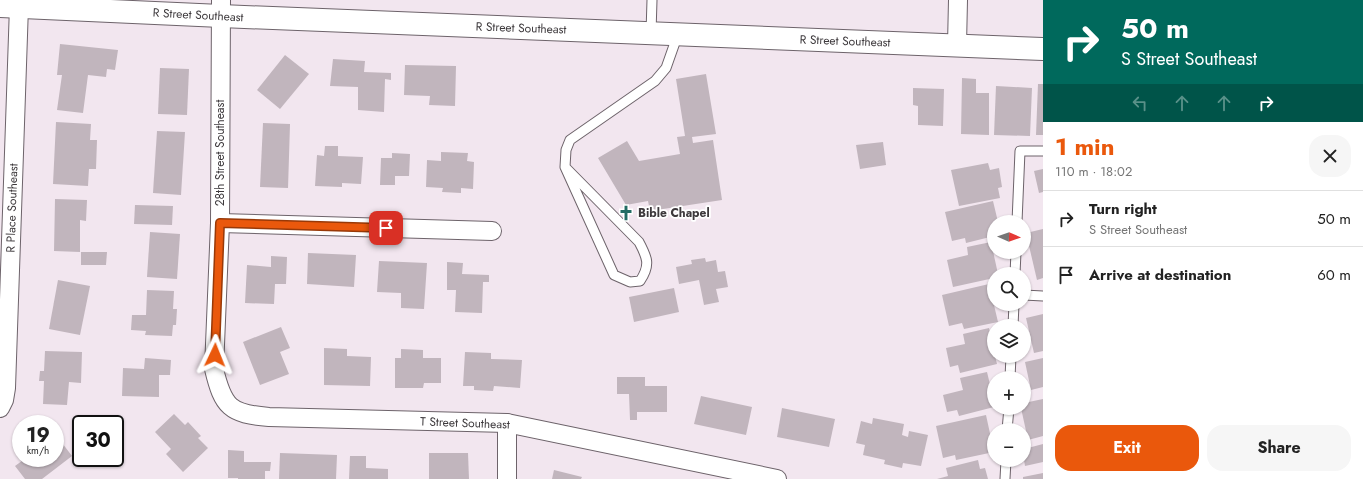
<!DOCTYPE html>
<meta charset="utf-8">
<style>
body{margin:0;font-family:Jost,sans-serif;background:#f6f6f6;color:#222;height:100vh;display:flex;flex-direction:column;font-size:15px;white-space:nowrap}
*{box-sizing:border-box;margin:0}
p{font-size:13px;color:#767676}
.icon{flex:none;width:22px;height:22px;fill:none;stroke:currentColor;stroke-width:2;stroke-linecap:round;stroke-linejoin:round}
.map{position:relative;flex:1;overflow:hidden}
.side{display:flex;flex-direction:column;background:#fff;width:320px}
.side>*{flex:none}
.top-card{background:#00695c;color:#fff;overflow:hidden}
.needle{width:26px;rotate:92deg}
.controls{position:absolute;left:987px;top:215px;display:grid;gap:8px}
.controls a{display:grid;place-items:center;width:44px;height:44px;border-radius:50%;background:#fff;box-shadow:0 1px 3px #0004;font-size:20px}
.speed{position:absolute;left:12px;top:415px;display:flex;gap:8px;font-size:20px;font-weight:700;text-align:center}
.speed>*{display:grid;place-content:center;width:52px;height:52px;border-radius:50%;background:#fff;box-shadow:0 1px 3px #0004;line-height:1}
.speed small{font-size:10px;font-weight:400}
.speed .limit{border:2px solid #111;border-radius:6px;background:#fff;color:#111}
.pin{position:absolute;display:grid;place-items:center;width:34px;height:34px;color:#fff;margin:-17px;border-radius:8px;box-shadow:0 2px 6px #0006}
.me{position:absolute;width:44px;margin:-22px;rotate:2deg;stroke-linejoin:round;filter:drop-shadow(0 0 3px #0008)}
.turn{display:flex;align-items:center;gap:14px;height:84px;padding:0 12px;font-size:18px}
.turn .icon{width:52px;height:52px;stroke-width:2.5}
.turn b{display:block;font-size:28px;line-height:34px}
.lanes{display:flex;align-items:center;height:38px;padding:0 12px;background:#0003;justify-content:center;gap:20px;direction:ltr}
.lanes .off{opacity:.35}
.round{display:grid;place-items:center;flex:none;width:42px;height:42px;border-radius:16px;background:#f6f6f6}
.overview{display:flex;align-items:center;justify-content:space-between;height:68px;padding:0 12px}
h1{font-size:24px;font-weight:700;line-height:30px;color:#ea580c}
.action{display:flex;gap:8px;margin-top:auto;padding:8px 12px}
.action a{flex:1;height:46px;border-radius:16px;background:#ea580c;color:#fff;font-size:16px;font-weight:700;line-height:46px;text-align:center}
.action a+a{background:#f6f6f6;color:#222}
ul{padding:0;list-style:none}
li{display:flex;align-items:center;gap:12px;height:56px;padding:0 12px;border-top:1px solid #e0e0e0}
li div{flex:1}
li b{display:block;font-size:15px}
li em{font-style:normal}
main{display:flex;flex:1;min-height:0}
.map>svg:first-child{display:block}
</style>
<main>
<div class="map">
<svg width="1043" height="479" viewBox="0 0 1043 479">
<rect width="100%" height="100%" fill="#f2e6ef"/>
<g fill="#c1b5bd">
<polygon points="60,44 118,50 115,70 107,69 106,77 88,75 83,113 57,110 62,75 57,75"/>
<polygon points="285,55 309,74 280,109 257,90"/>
<polygon points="333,59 365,61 364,72 391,73 391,80 385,79 384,112 358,110 358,87 330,86"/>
<polygon points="405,65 456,66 455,106 429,105 430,96 404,95"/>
<polygon points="160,68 189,69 187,115 158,114"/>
<polygon points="706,74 716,134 692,137 693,143 713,140 722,200 650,211 648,201 626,205 598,158 627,141 639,161 680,154 677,137 685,136 676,79"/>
<polygon points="962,78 976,79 976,93 989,93 989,135 961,134"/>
<polygon points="1038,84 1043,84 1043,135 1036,135"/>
<polygon points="996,86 1032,88 1030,136 994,135"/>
<polygon points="913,88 944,89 943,126 918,125 918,106 913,105"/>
<polygon points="56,122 91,124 90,140 97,140 96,169 89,169 88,186 53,184"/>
<polygon points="263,123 290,124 288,188 260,187"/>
<polygon points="157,131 185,132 181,195 153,193"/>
<polygon points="883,142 886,165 860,169 856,145"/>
<polygon points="325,146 338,146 338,156 363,157 361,184 342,183 342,187 315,186 317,155 324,156"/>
<polygon points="441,152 468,153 467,161 474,162 473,189 461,188 461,193 442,192 443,188 426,187 427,160 441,161"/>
<polygon points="392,153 410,154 409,176 395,176 395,185 380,185 381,158 392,158"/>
<polygon points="988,163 990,170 999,168 1002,187 998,188 1000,198 959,206 951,170"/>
<polygon points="1043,169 1043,192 1039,193 1034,171"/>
<polygon points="55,199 87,200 86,221 80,220 80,252 54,251"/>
<polygon points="993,201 998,222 994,222 994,236 966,243 965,238 952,241 945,212"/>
<polygon points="135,205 173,206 172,225 134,224"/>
<polygon points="1043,229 1043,278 1037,280 1026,233"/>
<polygon points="150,232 180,234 177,279 147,277"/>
<polygon points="991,242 998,274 994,274 994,278 953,287 947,260 968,255 967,247"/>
<polygon points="81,252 107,252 106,265 81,265"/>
<polygon points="308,253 356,255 354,287 307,284"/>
<polygon points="271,256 287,257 286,284 275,284 274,304 245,303 247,265 271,267"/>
<polygon points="705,258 706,262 716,260 718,272 725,271 728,287 716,289 719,302 704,305 699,280 679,284 676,267 692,264 691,260"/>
<polygon points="379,261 427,263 424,309 401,308 401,293 377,292"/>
<polygon points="447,262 463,263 462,274 489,275 489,282 483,282 482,313 455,312 456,290 447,290"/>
<polygon points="58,280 90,286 80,335 49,329"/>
<polygon points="989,284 998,322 964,329 962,323 949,326 942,295"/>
<polygon points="674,288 679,312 634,322 629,297"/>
<polygon points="147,290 174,291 173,309 177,309 176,325 173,325 172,336 145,335 146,331 131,330 132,315 146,315"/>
<polygon points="1043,314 1043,351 1034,353 1026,318"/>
<polygon points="281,327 290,348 280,352 289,374 260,385 243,342"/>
<polygon points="989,328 994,350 994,356 995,356 997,364 960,373 958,365 950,367 946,348 965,344 963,334"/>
<polygon points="324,348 347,349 347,356 371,357 370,386 324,385"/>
<polygon points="401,349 423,350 423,358 441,358 441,383 424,383 423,388 395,388 395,358 401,358"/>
<polygon points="45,351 82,352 81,383 69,382 67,405 43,404 44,381 39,381 40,371 44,371"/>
<polygon points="465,352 491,353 491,359 522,360 520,388 494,386 493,391 474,390 474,386 463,386"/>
<polygon points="145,358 171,360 170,375 159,375 159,397 122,396 123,368 144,369"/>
<polygon points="1043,358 1043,387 1031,390 1025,362"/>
<polygon points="987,372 994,401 994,407 959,416 957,410 947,412 943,395 963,390 960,378"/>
<polygon points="617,377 645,377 645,386 667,386 667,412 637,412 637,420 630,420 629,394 617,394"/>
<polygon points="701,396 752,407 746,435 694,424"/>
<polygon points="1043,399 1043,436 1028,440 1021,408 1024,408 1024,403"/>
<polygon points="782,408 835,419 829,447 777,437"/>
<polygon points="174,414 185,425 188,422 201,436 198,438 208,448 183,472 166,454 171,449 155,432"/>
<polygon points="986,415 994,452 956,460 955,455 943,458 936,426"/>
<polygon points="873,418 904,424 902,435 908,437 909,431 928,435 921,466 903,463 902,468 884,464 885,460 863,455 865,445 856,443 861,421 872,424"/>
<polygon points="56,435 72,456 42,479 25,479 15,466 26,458 55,458 55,436"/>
<polygon points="1043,444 1043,462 1025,466 1024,460 1024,449"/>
<polygon points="228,450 244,451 244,462 271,462 270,471 265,471 265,479 238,479 238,478 228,478"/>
<polygon points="280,453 337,455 336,479 279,479"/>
<polygon points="429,453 468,453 469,479 429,479"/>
<polygon points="350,456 366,456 366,468 388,469 388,479 349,479"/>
<polygon points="978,460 980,469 985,468 988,479 937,479 948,476 946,468"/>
<polygon points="554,470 582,477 581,479 552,479"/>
<polygon points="1043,473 1043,479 1023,479 1023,477"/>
</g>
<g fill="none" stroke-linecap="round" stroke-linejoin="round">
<defs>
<g id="lane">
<polyline points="651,33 652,0"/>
<path d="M 565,167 L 639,242 C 647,257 651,265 640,281 L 630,282 L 614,275 L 565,167 L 566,150 L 570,140 L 655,81 L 666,68 L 678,34"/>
<polyline points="1017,222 1020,151 1043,151"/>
<polyline points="1015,274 1016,252"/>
<polyline points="1024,295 1043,296"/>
<polyline points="1013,326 1014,304"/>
<polyline points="1010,378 1011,356"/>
<polyline points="1007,430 1009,408"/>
<polyline points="1005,479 1006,460"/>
</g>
<g id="street">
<path d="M 221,0 L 220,223 L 214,369 C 223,407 230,414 269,417 L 507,423 L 777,479"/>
<polyline points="957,45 958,0"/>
<polyline points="220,223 492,231"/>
<polyline points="0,408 4,400 6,388 19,6"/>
<polyline points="507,479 507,423"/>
</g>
<polyline id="secondary" points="0,6 221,16 1043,49"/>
</defs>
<use href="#lane" stroke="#6d636a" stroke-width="11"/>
<use href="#street" stroke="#6d636a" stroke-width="20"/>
<use href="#secondary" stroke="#6d636a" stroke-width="24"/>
<use href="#lane" stroke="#fff" stroke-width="9"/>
<use href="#street" stroke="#fff" stroke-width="18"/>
<use href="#secondary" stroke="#fff" stroke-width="22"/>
</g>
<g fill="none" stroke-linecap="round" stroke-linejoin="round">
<defs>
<polyline id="route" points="215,355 220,223 386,228"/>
</defs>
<use href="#route" stroke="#983908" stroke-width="10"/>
<use href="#route" stroke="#ea580c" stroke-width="7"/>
</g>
<defs>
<symbol id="church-bare" viewBox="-9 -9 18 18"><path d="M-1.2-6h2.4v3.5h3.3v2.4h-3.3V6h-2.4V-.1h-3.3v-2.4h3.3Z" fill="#236c64" stroke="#fff" stroke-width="2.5" paint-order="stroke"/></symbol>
</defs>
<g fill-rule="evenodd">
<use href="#church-bare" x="615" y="202" width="22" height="22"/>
</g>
<g text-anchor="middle" stroke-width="3.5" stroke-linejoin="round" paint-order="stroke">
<g font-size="12" fill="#3d393c" stroke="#fff">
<text transform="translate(198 15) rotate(3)" y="4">R Street Southeast</text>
<text transform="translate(521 28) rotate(2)" y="4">R Street Southeast</text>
<text transform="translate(845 41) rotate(2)" y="4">R Street Southeast</text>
<text transform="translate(220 153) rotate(-90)" y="4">28th Street Southeast</text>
<text transform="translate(12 208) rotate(-88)" y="4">R Place Southeast</text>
<text transform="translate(465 423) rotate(2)" y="4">T Street Southeast</text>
</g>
<g font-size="12" font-weight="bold" fill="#3d393c" stroke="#fff" text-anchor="start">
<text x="638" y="217">Bible Chapel</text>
</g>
</g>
</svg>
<div class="controls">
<a><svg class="needle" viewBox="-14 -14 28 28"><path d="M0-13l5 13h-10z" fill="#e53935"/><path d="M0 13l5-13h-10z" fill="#767676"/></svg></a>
<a><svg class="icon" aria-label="search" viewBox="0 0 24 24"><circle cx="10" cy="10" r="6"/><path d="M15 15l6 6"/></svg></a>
<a><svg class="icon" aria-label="layers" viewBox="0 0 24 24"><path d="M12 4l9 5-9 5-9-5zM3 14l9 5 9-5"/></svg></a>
<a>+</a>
<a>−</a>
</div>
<div class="speed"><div>19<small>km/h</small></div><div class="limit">30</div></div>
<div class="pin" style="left:386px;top:228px;background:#d93025"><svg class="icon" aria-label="arrive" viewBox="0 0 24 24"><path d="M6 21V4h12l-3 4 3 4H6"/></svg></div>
<svg class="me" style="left:215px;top:355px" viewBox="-20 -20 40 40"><path d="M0-17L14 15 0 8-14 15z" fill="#ea580c" stroke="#fff" stroke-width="4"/></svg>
</div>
<section class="side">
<div class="top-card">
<div class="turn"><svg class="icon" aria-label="right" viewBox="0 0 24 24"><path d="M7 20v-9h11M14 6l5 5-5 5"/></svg><div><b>50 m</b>S Street Southeast</div></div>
<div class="lanes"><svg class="icon off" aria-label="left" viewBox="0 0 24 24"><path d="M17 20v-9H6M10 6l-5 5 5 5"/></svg><svg class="icon off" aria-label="ahead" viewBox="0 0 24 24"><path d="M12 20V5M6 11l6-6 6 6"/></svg><svg class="icon off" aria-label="ahead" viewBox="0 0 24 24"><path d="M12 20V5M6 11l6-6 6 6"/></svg><svg class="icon" aria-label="right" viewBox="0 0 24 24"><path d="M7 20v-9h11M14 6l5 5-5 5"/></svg></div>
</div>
<div class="overview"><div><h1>1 min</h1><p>110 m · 18:02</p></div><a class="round"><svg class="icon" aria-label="close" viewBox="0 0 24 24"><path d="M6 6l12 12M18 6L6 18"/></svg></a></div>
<ul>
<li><svg class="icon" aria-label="right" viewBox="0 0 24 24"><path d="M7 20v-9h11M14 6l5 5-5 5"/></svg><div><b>Turn right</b><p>S Street Southeast</p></div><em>50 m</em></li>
<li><svg class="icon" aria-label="arrive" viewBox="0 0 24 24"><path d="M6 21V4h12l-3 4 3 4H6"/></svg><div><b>Arrive at destination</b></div><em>60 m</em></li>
</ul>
<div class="action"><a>Exit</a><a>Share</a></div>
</section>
</main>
